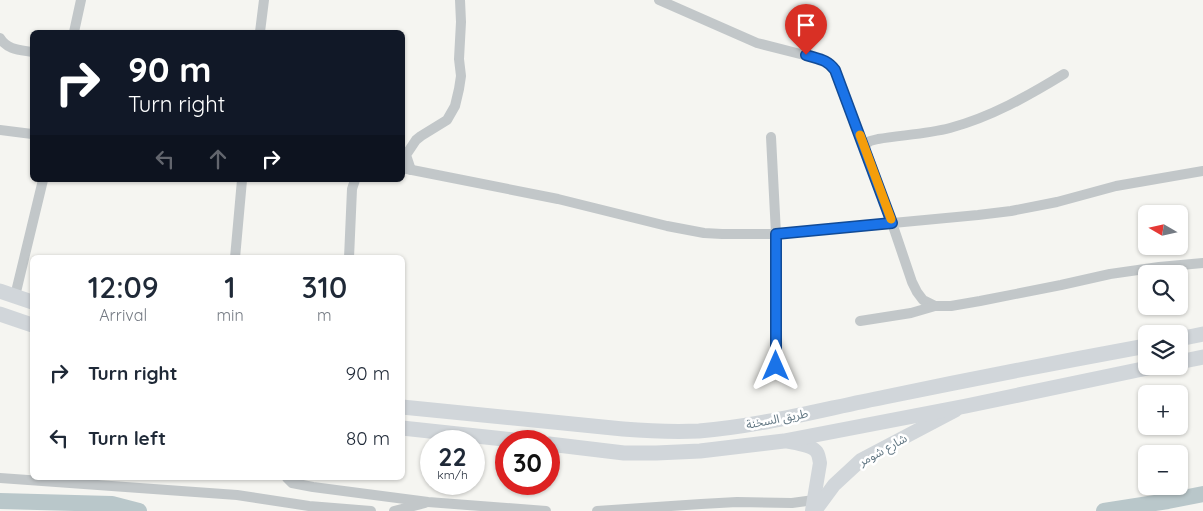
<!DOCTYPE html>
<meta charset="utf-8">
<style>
body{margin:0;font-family:Quicksand,"Noto Sans Arabic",sans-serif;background:#f6f6f7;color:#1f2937;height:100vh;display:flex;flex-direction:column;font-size:19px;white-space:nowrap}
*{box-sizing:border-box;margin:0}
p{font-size:16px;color:#747a83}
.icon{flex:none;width:28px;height:28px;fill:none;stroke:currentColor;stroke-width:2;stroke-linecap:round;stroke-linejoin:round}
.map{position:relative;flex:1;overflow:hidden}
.panel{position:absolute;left:30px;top:255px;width:375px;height:225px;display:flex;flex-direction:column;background:#fff;border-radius:8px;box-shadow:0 1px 4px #0004}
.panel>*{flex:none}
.top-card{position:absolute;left:30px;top:30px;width:375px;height:152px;border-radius:8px;box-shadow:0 1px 4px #0004;background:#111827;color:#fff;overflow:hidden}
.needle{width:32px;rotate:279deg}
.buttons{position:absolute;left:1138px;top:205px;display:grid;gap:10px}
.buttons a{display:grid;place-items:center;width:50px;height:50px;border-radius:8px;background:#fff;box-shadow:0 1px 4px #0004;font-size:25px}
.speed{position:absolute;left:420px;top:430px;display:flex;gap:10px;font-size:25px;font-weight:700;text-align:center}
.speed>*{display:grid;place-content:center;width:65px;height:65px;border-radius:50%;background:#fff;box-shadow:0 1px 4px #0004;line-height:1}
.speed small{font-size:12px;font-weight:400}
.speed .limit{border:8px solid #d22;background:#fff;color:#111}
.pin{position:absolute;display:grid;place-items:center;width:42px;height:42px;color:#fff;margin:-51px -21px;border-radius:50% 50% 50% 0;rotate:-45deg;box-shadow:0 0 5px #0007}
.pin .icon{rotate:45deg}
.me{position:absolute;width:55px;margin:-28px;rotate:0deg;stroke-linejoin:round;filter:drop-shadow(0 0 4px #0008)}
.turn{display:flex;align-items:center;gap:18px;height:105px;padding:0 15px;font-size:22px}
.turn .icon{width:65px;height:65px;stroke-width:2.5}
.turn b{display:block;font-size:35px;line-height:42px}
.lanes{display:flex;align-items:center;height:48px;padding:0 15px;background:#0003;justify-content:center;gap:25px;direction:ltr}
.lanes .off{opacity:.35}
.eta{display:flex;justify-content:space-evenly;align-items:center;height:85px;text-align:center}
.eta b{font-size:30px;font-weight:600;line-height:35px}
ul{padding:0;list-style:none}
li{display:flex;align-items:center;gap:15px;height:65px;padding:0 15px}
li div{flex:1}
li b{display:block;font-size:19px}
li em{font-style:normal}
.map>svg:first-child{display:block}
</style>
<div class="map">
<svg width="1203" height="511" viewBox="0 0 1203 511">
<rect width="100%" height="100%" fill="#f5f5f1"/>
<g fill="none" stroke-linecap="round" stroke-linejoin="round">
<g stroke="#b9c7ca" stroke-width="16">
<polyline points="0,501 112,504 139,511"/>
<polyline points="1104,511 1168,501 1203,494"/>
</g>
<g stroke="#c2c7c9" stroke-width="10">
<polyline points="659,0 757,43 820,59 830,64 835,70 865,150"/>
<polyline points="74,32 81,0"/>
<polyline points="260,32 264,0"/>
<path d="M 0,38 C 7,50 21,50 32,52"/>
<path d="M 1064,74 C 1028,96 991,117 950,128 C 927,134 902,135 878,139 L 870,141 L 866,144 L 865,150 L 869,159 L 892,223 L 912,282 L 917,292 L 923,300 L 935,306 L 951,306 L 980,301 L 1061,285 L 1110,274 L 1159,267 L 1203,263"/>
<polyline points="0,130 32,134"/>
<polyline points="771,137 776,234 776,366"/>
<polyline points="402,168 558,199 667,226 704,233 722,234 776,234 978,215 1011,211 1057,202 1116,186 1203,171"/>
<polyline points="411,170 406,155 416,140 421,136 447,120 455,106 459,89 461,76 459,59 461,22 460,0"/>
<polyline points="235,258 242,180"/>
<polyline points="349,258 352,189 355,180"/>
<polyline points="15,296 43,180"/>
<polyline points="860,321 911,313 935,306"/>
<polyline points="0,478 237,495 309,506 371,511"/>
<polyline points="287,478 292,483 313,487 428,502 546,511"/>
<polyline points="394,511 425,503"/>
<polyline points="597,511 701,504 737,502 792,503 814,500"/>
</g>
<g stroke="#d1d6da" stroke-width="14">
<path d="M 785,441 C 793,443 811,445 816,451 C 819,454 819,459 820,463 L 812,511"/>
<polyline points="815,511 834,485 861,460 956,410"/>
</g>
<g stroke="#d1d6da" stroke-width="15">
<polyline points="0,291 32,302"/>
<polyline points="0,314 32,325"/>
<polyline points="1179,339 1203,334"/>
<polyline points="1179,362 1203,357"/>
<path d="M 402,407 L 623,429 C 648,431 673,432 699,431 C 762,426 824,409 885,397 C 972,379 1059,362 1146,346"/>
<polyline points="402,428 523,441"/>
<polyline points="549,444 624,453 656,453 700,451 784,441 966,406 1157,366"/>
</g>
</g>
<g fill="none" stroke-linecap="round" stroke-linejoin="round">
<defs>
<path id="route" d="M 776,366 L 776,234 L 892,223 L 835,70 C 827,59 818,59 806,55"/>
</defs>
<use href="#route" stroke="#114b97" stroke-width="12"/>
<use href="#route" stroke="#1a73e8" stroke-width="9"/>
<polyline stroke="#f59e0b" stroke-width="9" points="860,135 891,219"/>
</g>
<g text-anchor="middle" stroke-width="5" stroke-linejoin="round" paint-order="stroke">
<g font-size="12" fill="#637884" stroke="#fff">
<text transform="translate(777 419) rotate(-11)" y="4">طريق السخنة</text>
<text transform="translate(883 450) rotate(-29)" y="4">شارع شومر</text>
</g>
</g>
</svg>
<div class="buttons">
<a><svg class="needle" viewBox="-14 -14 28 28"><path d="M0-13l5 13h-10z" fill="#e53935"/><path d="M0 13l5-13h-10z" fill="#747a83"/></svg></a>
<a><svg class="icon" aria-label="search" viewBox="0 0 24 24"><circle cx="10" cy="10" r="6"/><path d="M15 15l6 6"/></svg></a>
<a><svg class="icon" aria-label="layers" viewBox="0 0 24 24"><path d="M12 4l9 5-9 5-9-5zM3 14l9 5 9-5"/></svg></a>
<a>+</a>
<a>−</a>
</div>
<div class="speed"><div>22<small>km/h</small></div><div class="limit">30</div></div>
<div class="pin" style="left:806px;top:55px;background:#d93025"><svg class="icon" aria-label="arrive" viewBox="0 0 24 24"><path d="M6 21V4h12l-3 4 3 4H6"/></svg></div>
<svg class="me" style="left:776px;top:366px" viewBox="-20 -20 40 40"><path d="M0-17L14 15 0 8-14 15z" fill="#1a73e8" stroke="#fff" stroke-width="4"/></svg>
<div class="top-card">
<div class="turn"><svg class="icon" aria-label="right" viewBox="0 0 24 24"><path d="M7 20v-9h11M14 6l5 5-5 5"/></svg><div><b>90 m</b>Turn right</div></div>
<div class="lanes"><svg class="icon off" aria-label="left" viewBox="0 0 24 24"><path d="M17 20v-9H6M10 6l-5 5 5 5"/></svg><svg class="icon off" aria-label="ahead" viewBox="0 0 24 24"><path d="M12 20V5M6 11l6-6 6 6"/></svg><svg class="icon" aria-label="right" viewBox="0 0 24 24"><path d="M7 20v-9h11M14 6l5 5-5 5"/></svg></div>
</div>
<section class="panel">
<div class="eta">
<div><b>12:09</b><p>Arrival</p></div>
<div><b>1</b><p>min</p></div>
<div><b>310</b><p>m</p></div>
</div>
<ul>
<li><svg class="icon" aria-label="right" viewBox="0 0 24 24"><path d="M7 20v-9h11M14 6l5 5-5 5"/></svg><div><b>Turn right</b></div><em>90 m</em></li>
<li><svg class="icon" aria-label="left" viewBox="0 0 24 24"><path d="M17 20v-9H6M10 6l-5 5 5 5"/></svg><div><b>Turn left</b></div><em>80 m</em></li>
</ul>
</section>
</div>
